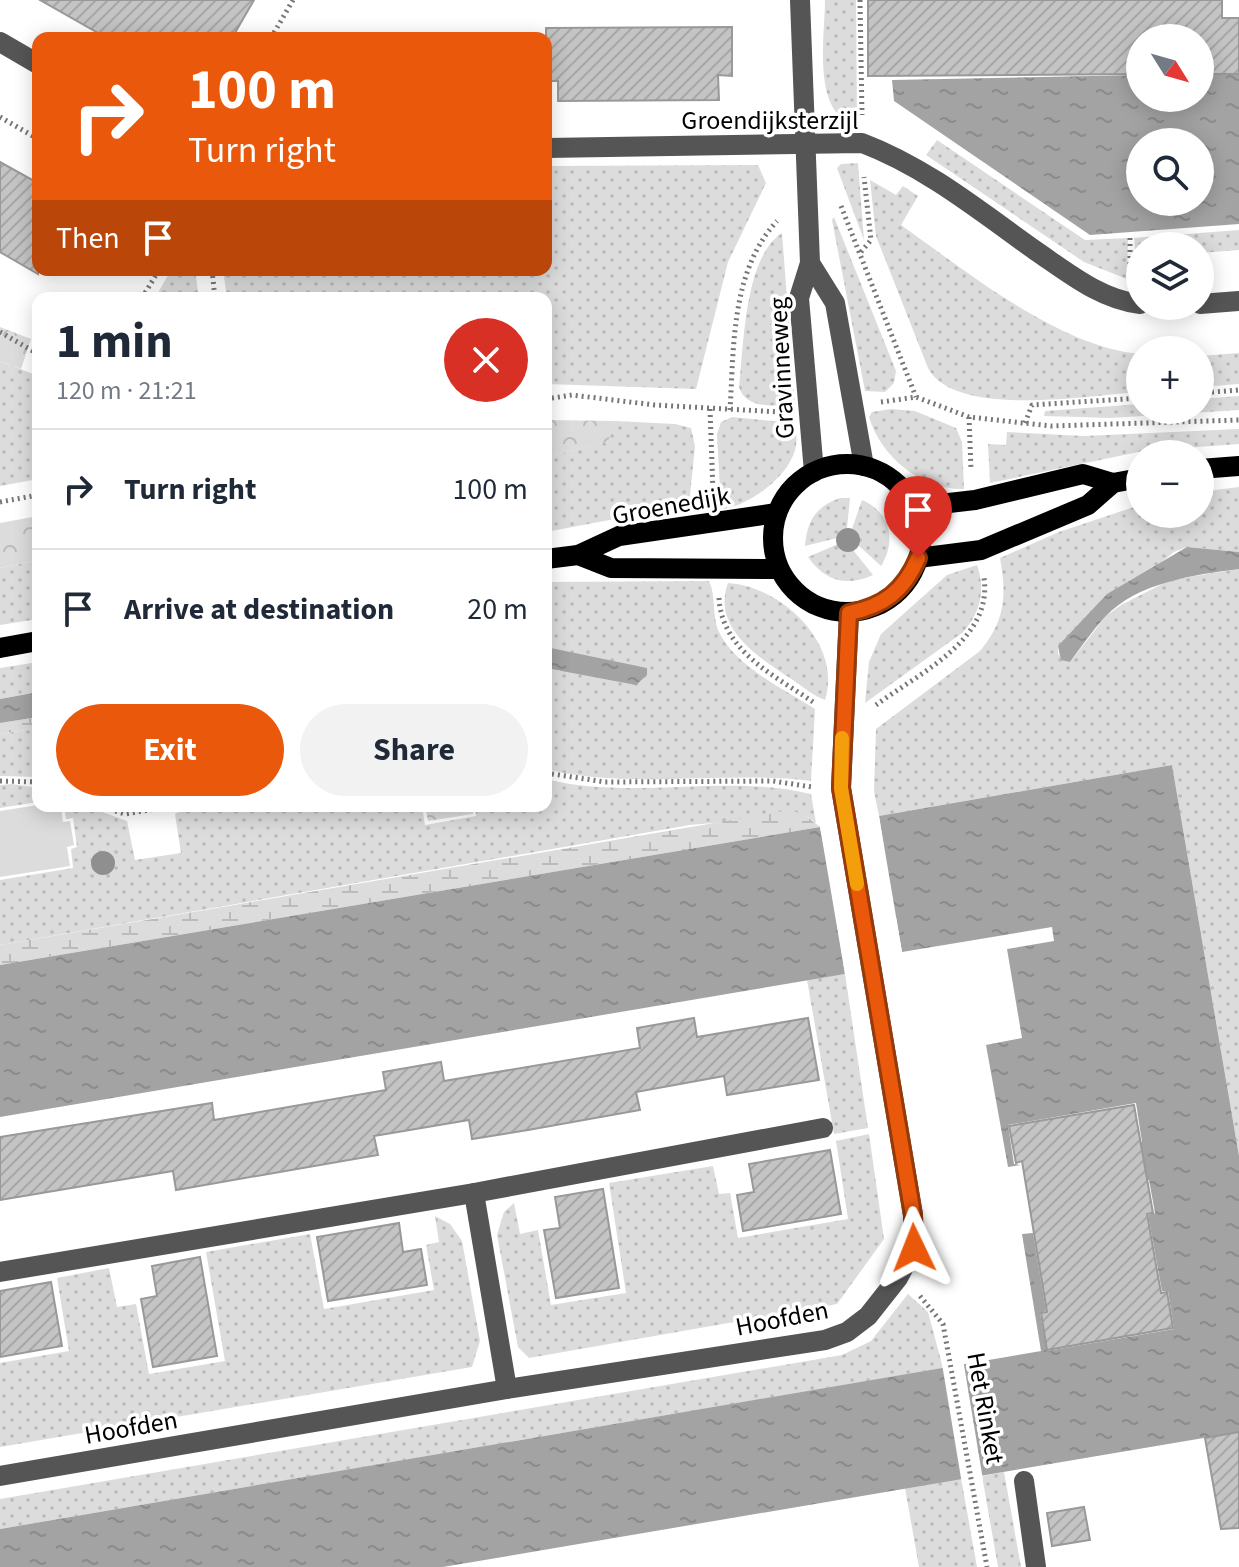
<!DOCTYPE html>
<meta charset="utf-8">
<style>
body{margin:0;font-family:"Source Sans 3",sans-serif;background:#f2f2f3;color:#1f2937;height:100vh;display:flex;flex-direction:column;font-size:30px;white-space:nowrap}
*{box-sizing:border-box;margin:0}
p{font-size:26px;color:#747a83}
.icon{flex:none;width:44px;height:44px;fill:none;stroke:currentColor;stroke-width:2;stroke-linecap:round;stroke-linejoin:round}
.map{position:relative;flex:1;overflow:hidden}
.sheet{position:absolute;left:32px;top:292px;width:520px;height:520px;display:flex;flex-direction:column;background:#fff;border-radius:16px;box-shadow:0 4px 20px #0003}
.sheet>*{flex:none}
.guide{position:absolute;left:32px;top:32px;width:520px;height:244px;border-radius:16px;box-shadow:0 4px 20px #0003;background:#ea580c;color:#fff;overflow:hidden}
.needle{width:52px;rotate:127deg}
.fabs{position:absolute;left:1126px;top:24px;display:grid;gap:16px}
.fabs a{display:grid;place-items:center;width:88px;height:88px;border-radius:50%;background:#fff;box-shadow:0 4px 20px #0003;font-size:40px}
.pin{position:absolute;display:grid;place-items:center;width:68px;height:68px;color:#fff;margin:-82px -34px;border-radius:50% 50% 50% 0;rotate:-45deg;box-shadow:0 0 8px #0007}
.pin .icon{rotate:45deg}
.me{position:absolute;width:88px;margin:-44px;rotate:358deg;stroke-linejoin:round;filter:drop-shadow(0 0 6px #0008)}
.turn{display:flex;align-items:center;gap:28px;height:168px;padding:0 24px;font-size:36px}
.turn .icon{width:104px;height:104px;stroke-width:2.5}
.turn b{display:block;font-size:56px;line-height:68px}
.then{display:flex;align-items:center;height:76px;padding:0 24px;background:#0003;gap:16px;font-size:30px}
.round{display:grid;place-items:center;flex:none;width:84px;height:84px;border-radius:42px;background:#f2f2f3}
.summary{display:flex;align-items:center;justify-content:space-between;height:136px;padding:0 24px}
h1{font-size:48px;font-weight:700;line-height:60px}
.cta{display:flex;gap:16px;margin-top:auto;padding:16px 24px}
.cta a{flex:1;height:92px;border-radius:48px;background:#ea580c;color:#fff;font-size:32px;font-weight:700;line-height:92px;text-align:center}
.cta a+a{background:#f2f2f3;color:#1f2937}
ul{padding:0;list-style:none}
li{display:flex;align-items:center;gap:24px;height:120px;padding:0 24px;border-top:2px solid #e0e1e3}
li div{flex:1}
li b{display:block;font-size:30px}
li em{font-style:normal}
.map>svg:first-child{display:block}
</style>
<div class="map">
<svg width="1239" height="1567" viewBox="0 0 1239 1567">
<defs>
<pattern id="grass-dots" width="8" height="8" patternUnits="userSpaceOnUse" patternTransform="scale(2)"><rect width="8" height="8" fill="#dcdcdc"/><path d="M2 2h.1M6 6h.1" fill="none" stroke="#bbb" stroke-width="1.8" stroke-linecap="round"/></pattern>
<pattern id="forest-crowns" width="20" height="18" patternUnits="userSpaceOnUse" patternTransform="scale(2)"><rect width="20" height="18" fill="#dcdcdc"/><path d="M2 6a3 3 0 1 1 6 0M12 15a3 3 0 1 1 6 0" fill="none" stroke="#bbb"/></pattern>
<pattern id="wetland-marsh" width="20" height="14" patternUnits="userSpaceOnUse" patternTransform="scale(2)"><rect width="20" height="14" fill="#dcdcdc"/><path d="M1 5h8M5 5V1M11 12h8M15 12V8" fill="none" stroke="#bbb"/></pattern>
<pattern id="water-ripples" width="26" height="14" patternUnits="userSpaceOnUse" patternTransform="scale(2)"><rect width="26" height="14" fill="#a3a3a3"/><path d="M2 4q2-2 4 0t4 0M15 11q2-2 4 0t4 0" fill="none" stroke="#8b8b8b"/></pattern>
<pattern id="building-hatch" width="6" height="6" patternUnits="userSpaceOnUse" patternTransform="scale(2)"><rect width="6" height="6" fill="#c4c4c4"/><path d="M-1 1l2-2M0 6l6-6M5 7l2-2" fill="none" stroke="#a7a7a7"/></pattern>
</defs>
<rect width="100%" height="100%" fill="#fff"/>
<g fill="url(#grass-dots)">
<path d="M 825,0 L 856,0 L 857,124 C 811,117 825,35 825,0 Z"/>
<polygon points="937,140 1085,240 1128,238 1127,279 1084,262 926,155"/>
<polygon points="858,163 864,240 837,168 841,164"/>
<polygon points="758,165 766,183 728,262 696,389 546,384 546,298 227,298 223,270 546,270 546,166"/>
<path d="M 870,180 L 896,195 L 903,186 L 918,196 L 901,225 C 966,271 1059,347 1140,354 L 1140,392 C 1090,395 955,419 928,368 L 876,236 Z"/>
<polygon points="834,217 896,371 894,383 885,392 865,391 832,220"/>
<polygon points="1239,230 1239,250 1200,253 1200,246 1140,246 1140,257 1136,257 1134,238"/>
<path d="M 782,233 L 795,403 C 776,407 745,409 739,387 C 744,345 744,258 782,233 Z"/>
<polygon points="171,270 195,270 199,298 155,298"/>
<polygon points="1239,353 1239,384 1200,387 1200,356"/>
<polygon points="0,361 38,376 38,479 0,486"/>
<polygon points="1239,396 1239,410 1111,418 1044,416 1045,411 1140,404 1140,410 1200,410 1200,399"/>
<path d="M 891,409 L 915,411 L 956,428 L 962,442 L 964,489 C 921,490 881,457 869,417 L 872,412 Z"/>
<path d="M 732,417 L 793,423 C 811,461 757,503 724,509 L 721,507 L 717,434 L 721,422 Z"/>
<polygon points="615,421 675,424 691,428 695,446 689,505 546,532 546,457 607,442"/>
<polygon points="1239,429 1239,444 1143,451 990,483 988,444 1006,445 1007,432 1084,436"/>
<path d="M 1239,487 L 1239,552 L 1187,547 L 1174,552 L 1058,646 L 1058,654 L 1070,662 L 1106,616 L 1121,605 L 1170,580 L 1239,569 L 1239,1156 L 1172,765 L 879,816 L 874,791 L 876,729 L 980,651 C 1005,621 1007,596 1000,558 L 1059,532 L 1140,505 L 1140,514 L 1200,514 L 1200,492 Z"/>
<path d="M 840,498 L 850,498 L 847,528 L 840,531 L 837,538 L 805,546 C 807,521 816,506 840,498 Z"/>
<path d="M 862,500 C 890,512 897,540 881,566 L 858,545 L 858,533 L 852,529 Z"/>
<path d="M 838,544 L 842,549 L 853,550 L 873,575 C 846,587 825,581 808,557 Z"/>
<polygon points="38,560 38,619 0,625 0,568"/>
<path d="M 977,565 C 986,591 980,614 962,633 L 865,703 L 869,662 L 881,634 L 947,575 Z"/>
<path d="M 709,581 C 716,595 712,614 718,630 C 734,666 784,689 815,709 L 811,781 C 726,770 627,790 546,769 L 546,668 L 561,671 L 560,651 L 546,647 L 546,582 Z"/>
<path d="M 728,583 C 781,586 843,644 825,700 C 814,696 803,687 793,680 C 761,659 711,629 728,583 Z"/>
<polygon points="38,662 38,692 0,699 0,668"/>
<polygon points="38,728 38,777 0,776 0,734"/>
<path d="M 546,779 C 633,801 724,773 811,794 L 816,823 L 805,815 L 690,825 L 0,945 L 0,880 L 73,868 L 71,849 L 77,847 L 73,818 L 66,819 L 64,806 L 86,806 L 127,821 L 135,860 L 181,853 L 175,814 L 188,806 L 422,806 L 425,825 L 476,816 L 475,806 L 546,806 Z"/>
<polygon points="12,784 38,788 38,802 0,808 0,785"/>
<polygon points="845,974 868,1128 834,1134 807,980"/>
<polygon points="869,1134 884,1239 837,1304 529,1358 518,1347 497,1235 504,1212 514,1203 520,1234 538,1230 551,1305 626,1293 609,1183 713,1166 719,1194 730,1193 738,1238 848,1219 836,1141"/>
<polygon points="435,1216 450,1224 462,1241 480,1341 472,1367 0,1447 0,1363 69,1351 57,1278 109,1268 117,1307 136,1304 149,1374 225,1361 206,1252 310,1234 324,1309 434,1290 426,1245 439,1242"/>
<polygon points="908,1294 928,1312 943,1368 0,1529 0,1499 842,1355 871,1341"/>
<polygon points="1004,1472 1021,1567 998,1567 982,1476"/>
<polygon points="961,1478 977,1567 919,1567 905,1488"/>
</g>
<g fill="url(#forest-crowns)">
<polygon points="0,327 31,339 21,369 0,361"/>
<polygon points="546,420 615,421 608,442 546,457"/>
<polygon points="38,516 38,560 0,568 0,523"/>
<polygon points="425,806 472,806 473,814 428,821"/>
</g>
<g fill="url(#wetland-marsh)">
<polygon points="38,717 38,728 0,734 0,723"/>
<polygon points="790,810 805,815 820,827 0,965 0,945"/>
</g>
<polygon fill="#dcdcdc" points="38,805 61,806 63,822 70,821 74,845 67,847 70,866 0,877 0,811"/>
<g fill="url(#water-ripples)" fill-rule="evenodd">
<path d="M 1239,73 L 1239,224 L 1090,235 L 894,101 L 892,80 L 1140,75 L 1140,98 L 1200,98 L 1200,74 ZM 1140,142 L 1200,142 L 1200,202 L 1140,202 Z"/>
<path d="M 1187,547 L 1239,552 L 1239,569 C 1194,575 1138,582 1105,617 C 1092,631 1081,647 1070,662 L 1061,660 L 1058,646 L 1107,594 Z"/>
<polygon points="546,647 647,668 647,675 636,685 546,668"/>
<polygon points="38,692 38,717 0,723 0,699"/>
<polygon points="1172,765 1239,1156 1239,1432 443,1567 0,1567 0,1529 1041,1351 1022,1234 1033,1233 1046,1311 1040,1313 1047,1351 1174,1329 1168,1291 1162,1291 1148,1215 1155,1213 1149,1180 1143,1181 1136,1143 1142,1142 1136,1103 1008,1125 1014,1164 1021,1165 1008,1167 986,1045 1022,1038 1007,949 1054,941 1052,927 902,952 896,917 837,923 845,974 0,1117 0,965 820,827 825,853 884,848 879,816"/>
</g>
<g fill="#fff">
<polygon points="879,816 902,952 898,953 893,921 841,927 848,972 845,974 820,827 824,826 828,849 880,844 875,817"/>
<polygon points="963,1361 964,1365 983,1480 962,1482 961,1478 942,1364"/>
</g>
<g fill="url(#building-hatch)" stroke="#999" stroke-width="2">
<polygon points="40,0 254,0 232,38 107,38"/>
<polygon points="868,0 1222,0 1222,18 1239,18 1239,74 1200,74 1200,38 1140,38 1140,74 868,76"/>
<polygon points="732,27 732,76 718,75 719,100 558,101 558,81 546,81 546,28"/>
<polygon points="0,162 38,183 38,274 0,252"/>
<polygon points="694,1018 697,1037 808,1018 819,1080 727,1095 724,1076 636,1092 640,1110 528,1130 472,1139 469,1120 374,1136 378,1155 343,1161 176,1190 173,1171 0,1200 0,1137 212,1103 214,1120 386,1090 383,1072 441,1062 444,1081 640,1048 637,1028"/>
<polygon points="1134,1105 1153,1213 1147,1214 1161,1293 1167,1292 1173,1328 1047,1350 1041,1313 1047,1312 1022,1161 1016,1163 1009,1126"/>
<polygon points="830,1150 841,1214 743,1231 737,1195 754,1192 749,1164"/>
<polygon points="603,1189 619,1288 556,1298 544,1230 560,1228 555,1197"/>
<polygon points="399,1223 403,1252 421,1249 427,1285 328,1301 317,1237"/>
<polygon points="200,1257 217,1356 153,1367 141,1299 157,1296 152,1266"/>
<polygon points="51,1282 62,1346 0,1357 0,1291"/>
<polygon points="1239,1432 1239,1528 1221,1529 1205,1438"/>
<polygon points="1084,1507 1090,1540 1052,1546 1047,1513"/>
</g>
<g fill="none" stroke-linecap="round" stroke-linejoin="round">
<g stroke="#777" stroke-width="5" stroke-dasharray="2 4" stroke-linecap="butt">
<polyline points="860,0 862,115"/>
<polyline points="271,38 293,0"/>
<polyline points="0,117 38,139"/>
<polyline points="841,206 916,397"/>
<polyline points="1130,238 1130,270"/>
<polyline points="861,252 871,240 864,177"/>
<polyline points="212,270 215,298"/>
<polyline points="142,298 159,270"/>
<polyline points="0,332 38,354"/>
<polyline points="1200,393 1239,390"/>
<polyline points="546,399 572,395 655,405 780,412"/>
<polyline points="881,402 916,397 969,417 1051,426 1239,420"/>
<polyline points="710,409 713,492"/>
<path d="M 730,410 C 734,346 731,271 777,221"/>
<polyline points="969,417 971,469"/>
<polyline points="1025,423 1032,405 1140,398"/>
<polyline points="0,502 38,495"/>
<path d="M 719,598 C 722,652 776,676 816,704"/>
<path d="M 876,705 C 919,673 993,640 984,578"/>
<polyline points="546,773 605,782 773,781 812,787"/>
<polyline points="0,781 38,782"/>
<polyline points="98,806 125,814 173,806"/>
<polyline points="920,1296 943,1324 987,1567"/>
</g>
<g stroke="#555" stroke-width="20">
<polyline points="800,0 810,263 799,298 814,472"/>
<polyline points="0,42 38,64"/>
<path d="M 546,148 L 862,143 C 926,167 981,212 1036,251 C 1067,272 1101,300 1140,304"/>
<polyline points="810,263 835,303 864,466"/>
<polyline points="1200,304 1239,301"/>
<polyline points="1166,306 1172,306"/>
<polyline points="474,1193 507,1389"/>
<polyline points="0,1272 474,1193 823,1128"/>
<polyline points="0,1476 507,1389 825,1340 847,1332 868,1316 898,1278 914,1248 913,1215 841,788 849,613"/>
<polyline points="1024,1481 1036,1567"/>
</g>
<g stroke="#000" stroke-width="20">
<circle cx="847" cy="538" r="74"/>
<polyline points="1200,469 1239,466"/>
<polyline points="914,507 975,500 1083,474 1113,483 1140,478"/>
<polyline points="578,555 611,568 779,569"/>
<polyline points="918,558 981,550 1088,505 1113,483"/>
<polyline points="546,559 578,555 619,536 777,513"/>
<polyline points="0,648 38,641"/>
</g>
</g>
<g fill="#8f8f8f">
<circle cx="848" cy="540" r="12"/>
<circle cx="103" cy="863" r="12"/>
</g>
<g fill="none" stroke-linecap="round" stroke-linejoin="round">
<defs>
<path id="route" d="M 914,1248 L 913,1215 L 841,788 L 849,613 C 884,606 904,591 918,558"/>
</defs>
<use href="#route" stroke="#983908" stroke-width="20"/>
<use href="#route" stroke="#ea580c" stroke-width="14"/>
<polyline stroke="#f59e0b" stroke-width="14" points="842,738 841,788 857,884"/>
</g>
<g text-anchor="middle" stroke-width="7" stroke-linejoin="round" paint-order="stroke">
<g font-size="26" fill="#000" stroke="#fff">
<text x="770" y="129">Groendijksterzijl</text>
<text transform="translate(781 368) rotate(-93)" y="9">Gravinneweg</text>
<text transform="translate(671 505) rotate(-10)" y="9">Groenedijk</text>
<text transform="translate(782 1318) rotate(-11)" y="9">Hoofden</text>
<text transform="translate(986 1408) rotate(80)" y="9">Het Rinket</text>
<text transform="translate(131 1427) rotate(-10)" y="9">Hoofden</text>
</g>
</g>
</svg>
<div class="fabs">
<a><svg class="needle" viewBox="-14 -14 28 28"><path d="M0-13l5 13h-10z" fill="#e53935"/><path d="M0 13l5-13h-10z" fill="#747a83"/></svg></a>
<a><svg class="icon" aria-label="search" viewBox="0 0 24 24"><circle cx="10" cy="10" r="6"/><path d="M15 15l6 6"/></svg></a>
<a><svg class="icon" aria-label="layers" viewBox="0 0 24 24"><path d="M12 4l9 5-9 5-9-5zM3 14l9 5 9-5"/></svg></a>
<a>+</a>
<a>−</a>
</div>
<div class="pin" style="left:918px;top:558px;background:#d93025"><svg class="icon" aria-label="arrive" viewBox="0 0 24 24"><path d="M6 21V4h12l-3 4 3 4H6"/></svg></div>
<svg class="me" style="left:914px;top:1248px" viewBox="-20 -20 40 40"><path d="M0-17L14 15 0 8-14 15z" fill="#ea580c" stroke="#fff" stroke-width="4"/></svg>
<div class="guide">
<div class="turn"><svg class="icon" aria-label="right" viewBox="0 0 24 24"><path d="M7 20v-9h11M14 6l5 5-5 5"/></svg><div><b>100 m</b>Turn right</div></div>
<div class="then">Then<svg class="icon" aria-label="arrive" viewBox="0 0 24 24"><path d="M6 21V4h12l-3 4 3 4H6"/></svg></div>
</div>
<section class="sheet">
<div class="summary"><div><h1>1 min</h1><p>120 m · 21:21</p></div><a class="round" style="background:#d93025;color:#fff"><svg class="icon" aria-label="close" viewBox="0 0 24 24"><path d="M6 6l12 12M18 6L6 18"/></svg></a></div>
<ul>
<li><svg class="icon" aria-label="right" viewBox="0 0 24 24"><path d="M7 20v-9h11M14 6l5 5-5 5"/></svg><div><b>Turn right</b></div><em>100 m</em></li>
<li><svg class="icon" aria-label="arrive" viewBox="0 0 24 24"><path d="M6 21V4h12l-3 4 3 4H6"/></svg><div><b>Arrive at destination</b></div><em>20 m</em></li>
</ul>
<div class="cta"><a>Exit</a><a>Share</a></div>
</section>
</div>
